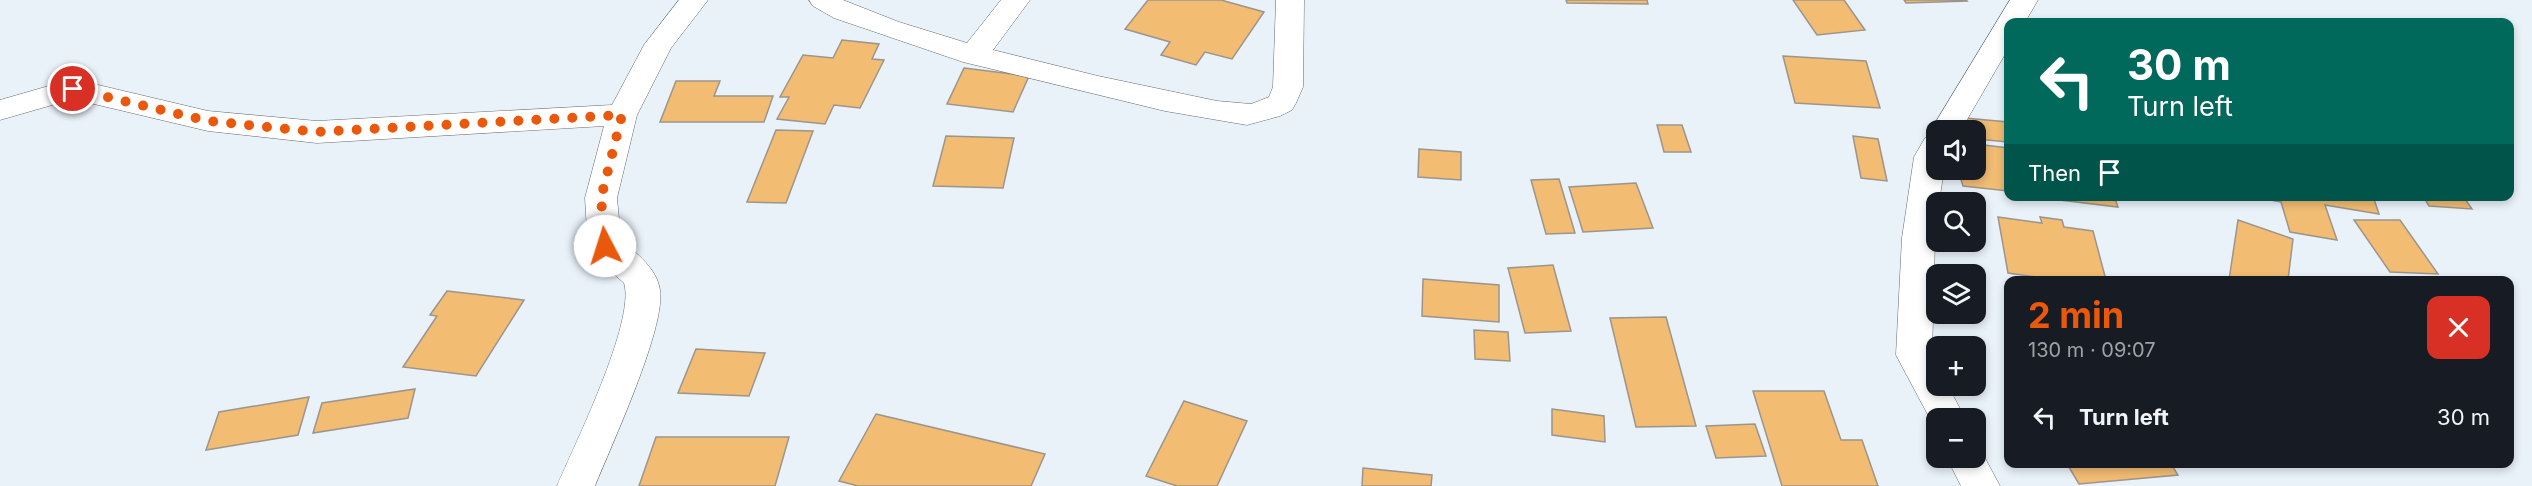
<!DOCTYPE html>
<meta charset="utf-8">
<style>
body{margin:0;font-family:Inter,sans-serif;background:#20242c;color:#f1f3f6;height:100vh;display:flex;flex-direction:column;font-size:22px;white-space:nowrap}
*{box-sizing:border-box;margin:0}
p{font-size:20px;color:#9ea1a6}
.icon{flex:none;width:33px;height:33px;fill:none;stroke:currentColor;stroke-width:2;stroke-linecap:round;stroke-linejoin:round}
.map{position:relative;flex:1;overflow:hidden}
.panel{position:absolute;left:2004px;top:276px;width:510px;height:192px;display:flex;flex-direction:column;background:#171b24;border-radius:12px;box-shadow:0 3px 9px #0003}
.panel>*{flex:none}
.banner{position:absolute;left:2004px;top:18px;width:510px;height:183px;border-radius:12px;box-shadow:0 3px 9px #0003;background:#00695c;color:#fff;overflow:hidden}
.fabs{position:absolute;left:1926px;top:120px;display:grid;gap:12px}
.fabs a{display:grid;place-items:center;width:60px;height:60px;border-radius:12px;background:#171b24;box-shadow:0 3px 9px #0003;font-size:30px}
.pin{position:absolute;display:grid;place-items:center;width:51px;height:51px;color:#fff;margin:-26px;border:3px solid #fff;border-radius:50%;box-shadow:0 2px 6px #0007}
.me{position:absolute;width:66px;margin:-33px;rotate:355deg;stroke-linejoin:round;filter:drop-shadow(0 0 4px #0008)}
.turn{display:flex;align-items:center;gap:21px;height:126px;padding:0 24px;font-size:27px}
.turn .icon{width:78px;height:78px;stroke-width:2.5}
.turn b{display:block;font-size:42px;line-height:51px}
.then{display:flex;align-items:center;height:57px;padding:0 24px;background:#0003;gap:12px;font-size:22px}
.round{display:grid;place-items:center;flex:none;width:63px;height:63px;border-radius:12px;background:#20242c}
.head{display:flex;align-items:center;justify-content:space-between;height:102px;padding:0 24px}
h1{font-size:36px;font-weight:700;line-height:45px;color:#ea580c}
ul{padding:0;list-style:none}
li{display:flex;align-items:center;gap:18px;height:78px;padding:0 24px}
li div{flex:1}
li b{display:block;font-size:22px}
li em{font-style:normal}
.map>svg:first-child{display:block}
</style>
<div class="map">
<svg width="2532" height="486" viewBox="0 0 2532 486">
<rect width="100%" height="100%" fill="#e9f1f9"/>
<g fill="#f2bc73" stroke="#9c958d" stroke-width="1.5">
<polygon points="1148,0 1221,0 1264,12 1232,59 1205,52 1196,65 1161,55 1170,42 1125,29"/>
<polygon points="1566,0 1647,0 1648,4 1567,3"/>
<polygon points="1793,0 1844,0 1865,30 1817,35"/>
<polygon points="1904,0 1966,0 1967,1 1906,3"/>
<polygon points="842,40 879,44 872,59 884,60 860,108 834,105 825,124 777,119 789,97 780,97 803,55 833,58"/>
<polygon points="1783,56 1866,61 1880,108 1795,103"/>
<polygon points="964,68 1029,76 1013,112 947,104"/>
<polygon points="676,81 720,81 714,96 773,96 764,122 660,122"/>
<polygon points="1965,118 2008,122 2008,142 1976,139 1976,130 1957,130 1957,129 1969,130"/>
<polygon points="1657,125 1682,125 1691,152 1664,152"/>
<polygon points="776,130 813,131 786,203 747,202"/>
<polygon points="946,136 1014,138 1003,188 933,186"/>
<polygon points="1853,136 1878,139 1887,181 1861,178"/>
<polygon points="1976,144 2008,148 2008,191 1963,186 1958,170 1976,170"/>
<polygon points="1419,149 1461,152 1461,180 1418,177"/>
<polygon points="1559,179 1575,233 1546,234 1531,180"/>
<polygon points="1636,183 1653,228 1583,232 1569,187"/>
<polygon points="2059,196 2114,196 2118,207 2060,200"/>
<polygon points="2373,196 2379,214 2325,205 2337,240 2290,232 2281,202 2250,196"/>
<polygon points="2423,196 2463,196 2472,209 2429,206"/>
<polygon points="1998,217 2042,223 2040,217 2062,220 2064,227 2093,231 2106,280 2057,280 2008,273"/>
<polygon points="2238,220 2293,239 2288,280 2229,280"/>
<polygon points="2354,220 2400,220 2438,274 2390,272"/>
<polygon points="1553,265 1571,331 1525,333 1508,268"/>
<polygon points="1423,279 1499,285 1499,322 1422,316"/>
<polygon points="447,291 524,300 476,376 403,367 437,316 430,315"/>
<polygon points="1666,317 1696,426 1636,427 1610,318"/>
<polygon points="1474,330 1508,332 1510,361 1475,359"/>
<polygon points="696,349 765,353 749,396 678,393"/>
<polygon points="415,389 408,418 313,433 322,403"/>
<polygon points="1753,391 1824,391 1841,440 1862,440 1878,486 1782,486"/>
<polygon points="309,397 298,435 206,450 219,412"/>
<polygon points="1184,401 1247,421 1217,486 1177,486 1146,476"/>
<polygon points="1552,409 1604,416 1605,442 1552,435"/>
<polygon points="876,414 1045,454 1031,486 858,486 839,481"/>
<polygon points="1755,424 1766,456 1716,458 1706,426"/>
<polygon points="656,437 789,437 775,486 639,486"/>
<polygon points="2067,464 2171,464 2178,475 2079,484"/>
<polygon points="1363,468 1432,475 1431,486 1362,486"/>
</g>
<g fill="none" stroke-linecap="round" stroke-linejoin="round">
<defs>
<g id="street">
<path d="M 679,0 L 708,0 L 671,48 L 637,115 L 617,198 L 621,241 C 637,253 657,269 660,290 C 666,328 611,446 595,486 L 557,486 C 574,446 636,321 624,283 L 593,255 L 588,246 L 585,198 L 604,126 L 317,143 L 208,131 L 73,99 L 0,120 L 0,100 L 73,79 L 208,111 L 317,121 L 612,105 L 644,45 Z"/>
<polygon points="809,0 843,0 899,22 967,43 1001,0 1030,0 993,50 1098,76 1217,101 1251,104 1269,97 1273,87 1276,0 1304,0 1303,87 1296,103 1292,110 1280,116 1247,125 1165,111 963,62 834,18 813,6"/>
<polygon points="2010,0 2038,0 2025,22 2008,22 2008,49 1961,130 1936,130 1936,170 1944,170 1939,202 1936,202 1932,355 1936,364 1936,386 1948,386 1965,418 1936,418 1936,430 1896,355 1902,238 1914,157 1925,138 1934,136 1931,130"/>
<polygon points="1976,445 1979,447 2000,486 1961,486 1947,458 1976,458"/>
</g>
</defs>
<use href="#street" stroke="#636b72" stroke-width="1"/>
<use href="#street" fill="#fff" fill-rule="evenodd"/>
</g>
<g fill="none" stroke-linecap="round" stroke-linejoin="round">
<polyline stroke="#ea580c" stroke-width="10" stroke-dasharray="0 18" points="73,89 208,121 317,132 622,115 601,198 605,246"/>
</g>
</svg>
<div class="fabs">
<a><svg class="icon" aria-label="sound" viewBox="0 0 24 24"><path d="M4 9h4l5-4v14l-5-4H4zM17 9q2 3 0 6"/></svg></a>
<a><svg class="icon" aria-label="search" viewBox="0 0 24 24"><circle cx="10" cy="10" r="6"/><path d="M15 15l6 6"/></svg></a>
<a><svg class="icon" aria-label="layers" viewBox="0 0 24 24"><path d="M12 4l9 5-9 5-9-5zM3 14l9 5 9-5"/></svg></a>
<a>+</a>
<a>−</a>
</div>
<div class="pin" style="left:73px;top:89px;background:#d93025"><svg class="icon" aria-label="arrive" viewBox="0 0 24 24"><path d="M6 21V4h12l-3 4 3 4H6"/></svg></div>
<svg class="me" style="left:605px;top:246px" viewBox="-20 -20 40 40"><circle r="19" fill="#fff"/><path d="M0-13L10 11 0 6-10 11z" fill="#ea580c"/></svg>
<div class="banner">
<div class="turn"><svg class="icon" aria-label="left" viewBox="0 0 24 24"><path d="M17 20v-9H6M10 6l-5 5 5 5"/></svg><div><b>30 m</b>Turn left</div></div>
<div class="then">Then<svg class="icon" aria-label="arrive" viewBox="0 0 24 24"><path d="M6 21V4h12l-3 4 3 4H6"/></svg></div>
</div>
<section class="panel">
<div class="head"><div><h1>2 min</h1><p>130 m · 09:07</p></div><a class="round" style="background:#d93025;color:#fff"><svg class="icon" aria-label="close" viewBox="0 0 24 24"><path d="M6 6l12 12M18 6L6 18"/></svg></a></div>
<ul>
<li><svg class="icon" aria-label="left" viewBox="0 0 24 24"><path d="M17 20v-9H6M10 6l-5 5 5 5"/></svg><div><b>Turn left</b></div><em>30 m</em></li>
</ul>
</section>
</div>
